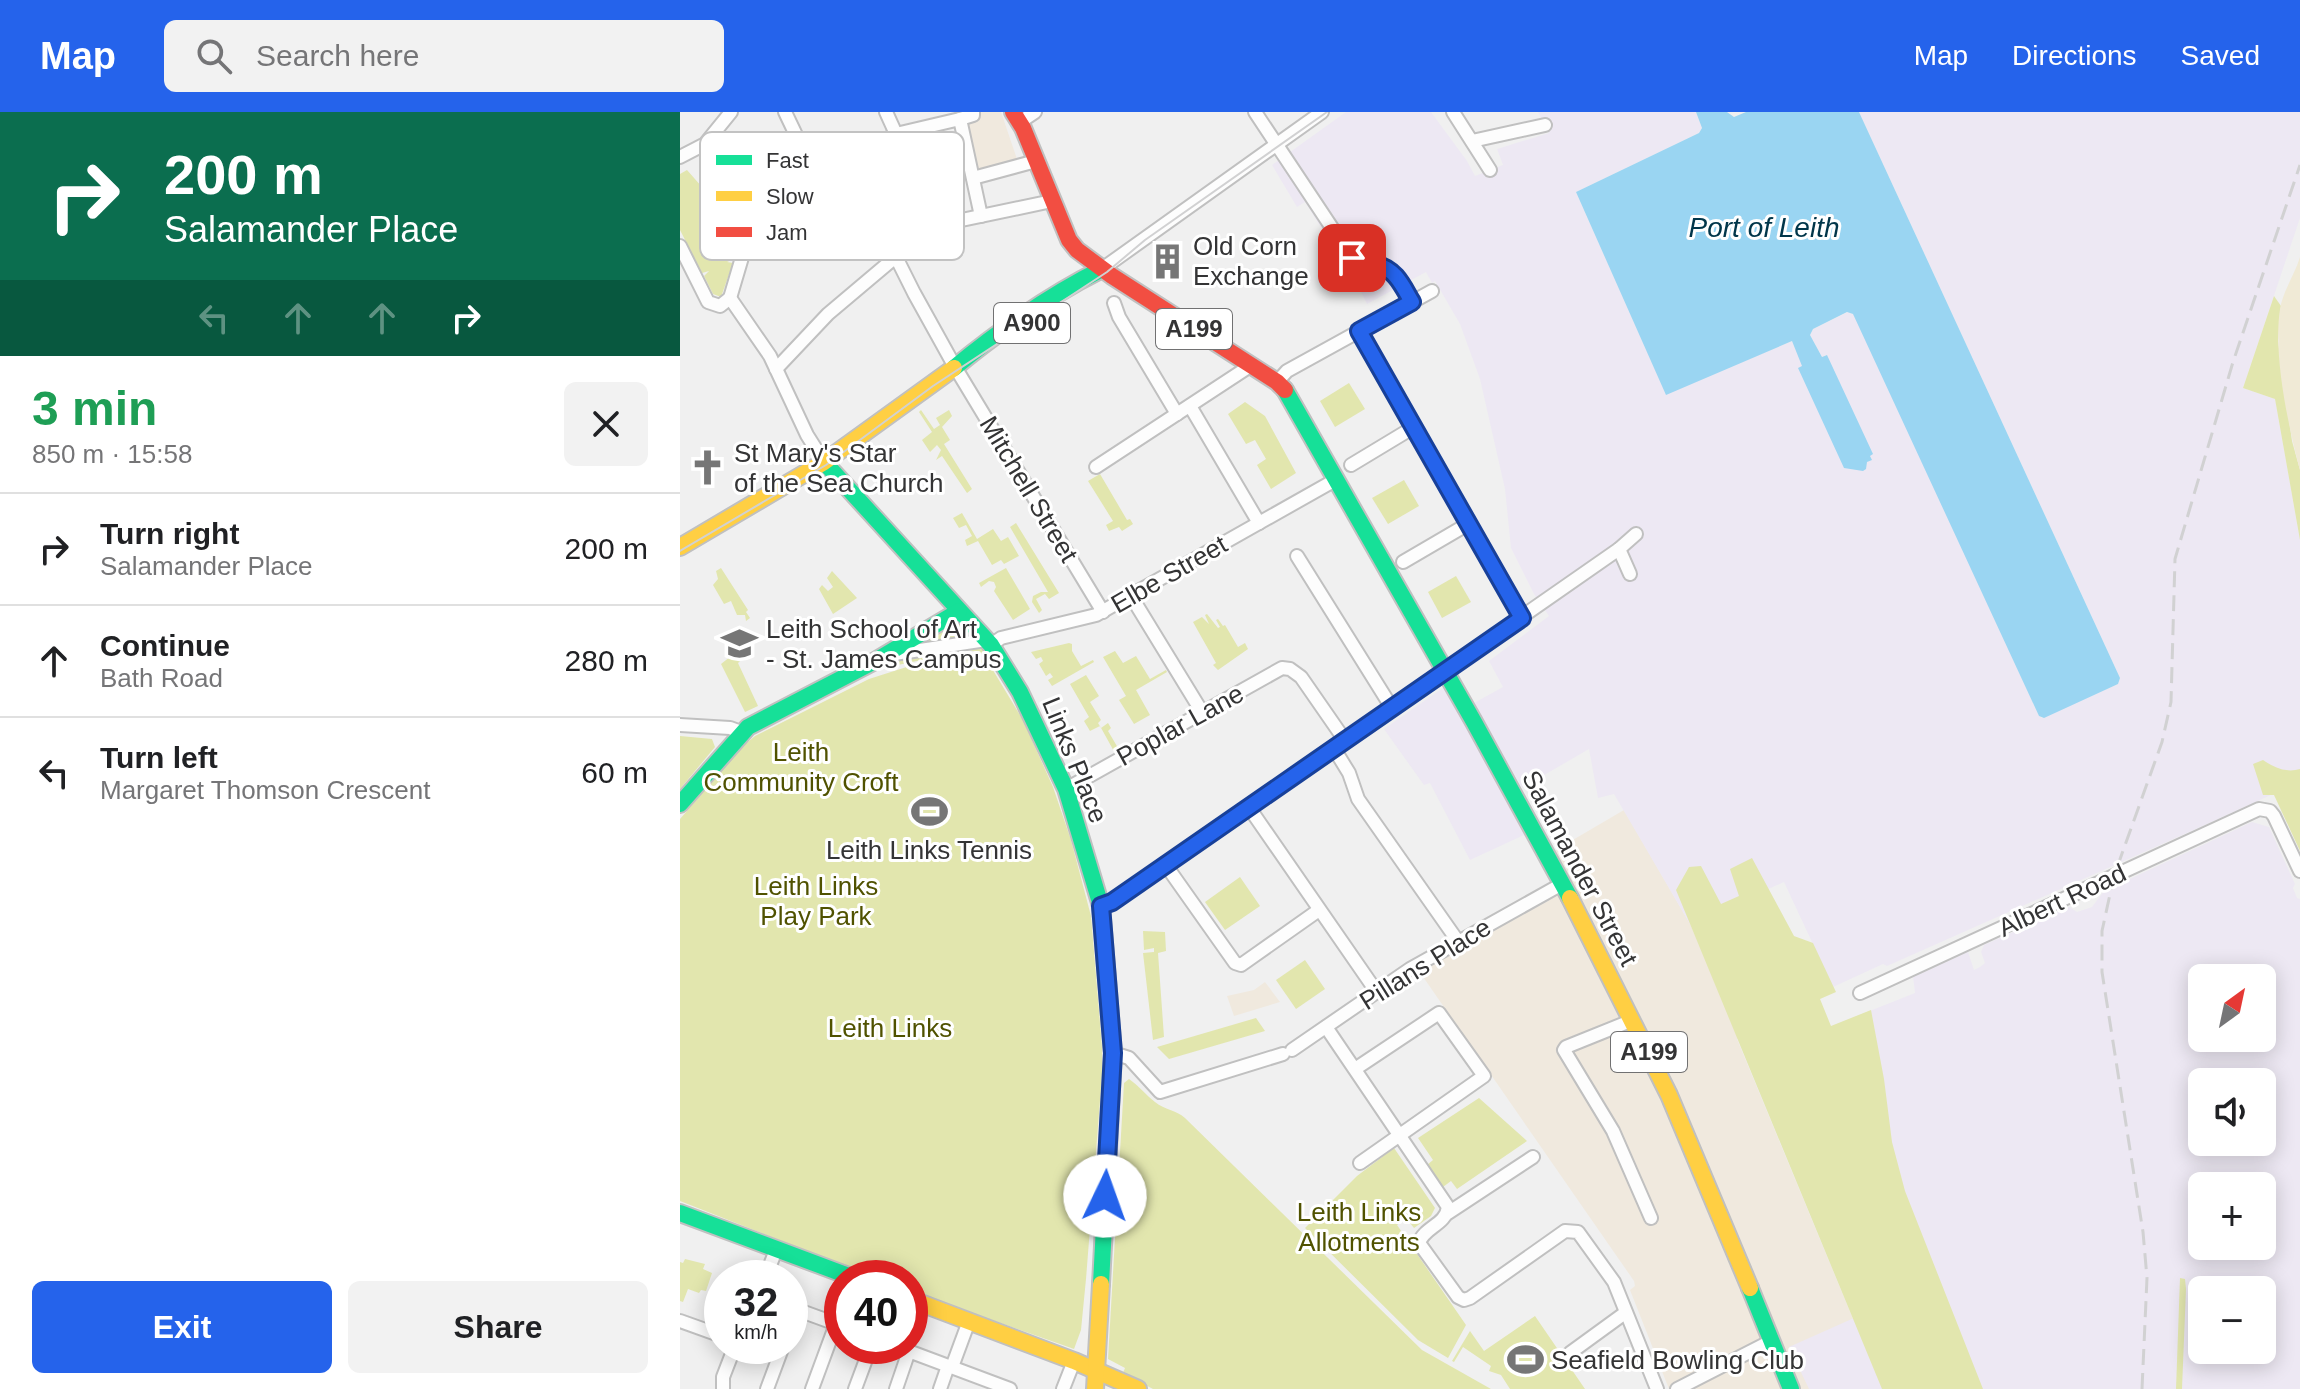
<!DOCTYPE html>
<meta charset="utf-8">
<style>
body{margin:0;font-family:Helvetica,sans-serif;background:#f2f2f2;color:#202124;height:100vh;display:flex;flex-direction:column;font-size:30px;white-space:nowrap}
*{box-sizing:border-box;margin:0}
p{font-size:26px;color:#757577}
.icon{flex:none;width:44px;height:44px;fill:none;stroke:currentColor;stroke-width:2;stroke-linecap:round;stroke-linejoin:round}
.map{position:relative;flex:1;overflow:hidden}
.panel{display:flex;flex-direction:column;background:#fff;width:680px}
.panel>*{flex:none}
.top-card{background:#0b6e4f;color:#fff;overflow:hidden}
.needle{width:52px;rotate:33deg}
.controls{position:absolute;left:1508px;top:852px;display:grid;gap:16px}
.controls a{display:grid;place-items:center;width:88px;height:88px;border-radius:12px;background:#fff;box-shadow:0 4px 20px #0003;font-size:40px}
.speed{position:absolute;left:24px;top:1148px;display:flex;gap:16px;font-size:40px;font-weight:700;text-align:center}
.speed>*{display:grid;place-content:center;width:104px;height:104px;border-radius:50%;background:#fff;box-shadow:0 4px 20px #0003;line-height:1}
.speed small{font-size:20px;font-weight:400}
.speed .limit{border:12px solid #d22;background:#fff;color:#111}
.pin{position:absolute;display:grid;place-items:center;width:68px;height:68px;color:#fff;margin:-34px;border-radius:16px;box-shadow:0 4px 12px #0006}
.me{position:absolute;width:88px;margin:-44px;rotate:3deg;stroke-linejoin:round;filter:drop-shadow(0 0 6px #0008)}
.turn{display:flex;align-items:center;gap:28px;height:168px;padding:0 32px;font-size:36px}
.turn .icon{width:104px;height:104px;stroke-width:2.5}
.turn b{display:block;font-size:56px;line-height:68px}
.lanes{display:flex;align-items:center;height:76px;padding:0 32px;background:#0003;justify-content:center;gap:40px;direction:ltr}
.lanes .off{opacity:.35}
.round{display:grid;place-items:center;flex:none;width:84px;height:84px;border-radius:12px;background:#f2f2f2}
.overview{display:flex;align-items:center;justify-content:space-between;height:136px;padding:0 32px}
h1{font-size:48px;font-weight:800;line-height:60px;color:#1e9e55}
.button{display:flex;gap:16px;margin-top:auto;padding:16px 32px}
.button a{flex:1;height:92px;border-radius:12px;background:#2563eb;color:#fff;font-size:32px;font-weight:800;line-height:92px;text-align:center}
.button a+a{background:#f2f2f2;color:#202124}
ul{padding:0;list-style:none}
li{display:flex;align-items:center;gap:24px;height:112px;padding:0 32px;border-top:2px solid #e0e0e0}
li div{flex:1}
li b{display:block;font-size:30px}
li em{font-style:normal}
header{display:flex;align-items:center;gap:48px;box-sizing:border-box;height:112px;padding:0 40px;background:#2563eb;color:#fff}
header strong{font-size:38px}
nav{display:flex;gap:44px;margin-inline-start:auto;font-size:28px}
.search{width:560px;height:72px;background:#f2f2f2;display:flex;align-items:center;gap:20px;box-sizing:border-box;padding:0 28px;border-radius:12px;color:#757577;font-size:30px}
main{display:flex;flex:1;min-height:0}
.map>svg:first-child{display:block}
</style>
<header>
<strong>Map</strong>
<div class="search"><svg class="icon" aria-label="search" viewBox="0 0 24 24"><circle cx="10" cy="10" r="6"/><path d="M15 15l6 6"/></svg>Search here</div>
<nav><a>Map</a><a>Directions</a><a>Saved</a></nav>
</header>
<main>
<section class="panel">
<div class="top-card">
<div class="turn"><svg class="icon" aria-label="right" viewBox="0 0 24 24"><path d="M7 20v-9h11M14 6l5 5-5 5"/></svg><div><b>200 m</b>Salamander Place</div></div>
<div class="lanes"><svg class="icon off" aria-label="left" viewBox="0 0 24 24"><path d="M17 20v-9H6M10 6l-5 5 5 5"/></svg><svg class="icon off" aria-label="ahead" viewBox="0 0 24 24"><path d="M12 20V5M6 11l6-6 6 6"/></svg><svg class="icon off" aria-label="ahead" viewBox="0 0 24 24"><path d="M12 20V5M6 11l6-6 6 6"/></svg><svg class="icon" aria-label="right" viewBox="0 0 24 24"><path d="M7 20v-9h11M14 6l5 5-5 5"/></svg></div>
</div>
<div class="overview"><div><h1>3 min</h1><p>850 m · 15:58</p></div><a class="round"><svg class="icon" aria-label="close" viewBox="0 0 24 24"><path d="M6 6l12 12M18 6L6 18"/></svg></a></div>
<ul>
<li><svg class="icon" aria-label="right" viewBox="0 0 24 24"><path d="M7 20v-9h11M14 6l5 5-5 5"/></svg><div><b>Turn right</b><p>Salamander Place</p></div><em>200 m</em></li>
<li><svg class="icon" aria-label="ahead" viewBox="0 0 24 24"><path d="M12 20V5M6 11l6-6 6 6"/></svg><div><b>Continue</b><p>Bath Road</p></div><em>280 m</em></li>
<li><svg class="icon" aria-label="left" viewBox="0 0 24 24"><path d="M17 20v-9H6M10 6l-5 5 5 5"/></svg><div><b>Turn left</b><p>Margaret Thomson Crescent</p></div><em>60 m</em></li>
</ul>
<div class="button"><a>Exit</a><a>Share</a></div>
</section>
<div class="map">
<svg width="1620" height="1277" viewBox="0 0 1620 1277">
<rect width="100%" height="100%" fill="#f0f0f0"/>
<g fill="#f0e9de">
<polygon points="296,0 321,0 338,50 289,63 277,11"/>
<polygon points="944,698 1010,812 1044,890 1059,926 1057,927 1202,1277 989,1277 950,1178 955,1174 954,1169 739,859 894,775 874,739"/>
<polygon points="585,870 600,890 554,904 547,884 574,878"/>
</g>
<g fill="#ede8f3" fill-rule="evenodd">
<polygon points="666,0 751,0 787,49 795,64 823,53 817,37 869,21 858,0 1016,0 1022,16 1019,21 896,80 986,282 1112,229 1123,254 1119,257 1165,355 1168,354 1146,243 1142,245 1130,223 1133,217 1168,200 1175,203 1359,604 1362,606 1438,572 1440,566 1179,0 1620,0 1620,106 1563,276 1595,287 1620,428 1620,664 1593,682 1525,713 1207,854 1203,852 1153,875 1104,770 1010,812 934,682 918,686 909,637 842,676 794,591 823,575 809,549 869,504 854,482 831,436 825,377 800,267 780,212 755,169 752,171 746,160 687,192 678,174 625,90 617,95 592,53"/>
<polygon points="763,576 767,578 844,723 790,748 750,671 744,673 704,617"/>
<path d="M 1572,710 L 1589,715 L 1615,772 L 1613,776 L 1617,786 L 1620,787 L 1620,1277 L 1129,1277 L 1109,1235 L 1174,1206 L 1121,1077 L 1152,914 L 1235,881 L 1233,865 L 1288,840 L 1294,858 L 1300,855 L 1305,851 L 1301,840 L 1304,833 L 1389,795 L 1397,800 L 1412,795 L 1424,779 ZM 1522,866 L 1582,866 L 1582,926 L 1522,926 ZM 1522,970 L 1582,970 L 1582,1030 L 1522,1030 ZM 1522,1074 L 1582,1074 L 1582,1134 L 1522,1134 ZM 1522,1178 L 1582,1178 L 1582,1238 L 1522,1238 Z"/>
</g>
<g fill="#e2e6ae">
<polygon points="7,58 29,83 35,86 35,90 53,120 57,119 61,123 54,147 47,150 53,151 41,185 33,182 24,164 29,159 22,161 0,118 0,62"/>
<polygon points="1594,184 1601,194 1598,229 1612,329 1620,358 1620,428 1595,287 1563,276"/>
<polygon points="669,271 685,297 655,315 640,289"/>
<polygon points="565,290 585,304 616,361 591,377 577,353 586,347 575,328 566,332 548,302"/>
<polygon points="241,298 254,317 260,313 256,306 269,298 272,304 262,315 270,328 264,332 292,377 287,381 262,344 256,348 261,338 257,333 250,340 242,328 252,320 239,300"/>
<polygon points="420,362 447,408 450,407 453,412 442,419 439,415 429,419 426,413 433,409 408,369"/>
<polygon points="724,368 739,394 708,412 692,386"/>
<polygon points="282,401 297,427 313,417 321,429 328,425 339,444 324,452 321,448 312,453 298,429 287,434 285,428 292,424 286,413 279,416 273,406"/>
<polygon points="336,411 379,481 369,487 365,482 356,487 362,498 359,501 352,490 353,484 361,480 368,480 330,415"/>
<polygon points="41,456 68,498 66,500 70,506 66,509 65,503 57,503 51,489 44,492 33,473 38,467 36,459"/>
<polygon points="326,456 350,497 333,508 314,479 316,475 314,470 309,469 301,475 299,471"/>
<polygon points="152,459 177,486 153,502 139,477 142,473 148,479 153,475 147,466"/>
<polygon points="776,464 791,490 762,506 748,480"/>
<polygon points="527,502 538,516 540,515 536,508 538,507 543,514 545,513 558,535 565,531 568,537 538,558 533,553 536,551 513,510 522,505 529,512 525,503"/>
<polygon points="279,507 311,544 289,538 194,558"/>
<polygon points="389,531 392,532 392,539 401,554 413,548 414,550 372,574 368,568 373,565 370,561 366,564 359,552 363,549 361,545 356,547 351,540"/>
<polygon points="60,537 67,543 58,551 78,594 65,600 41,552"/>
<polygon points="435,539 443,551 456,544 470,567 486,558 487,560 456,578 470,603 454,612 439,588 446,584 423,545"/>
<polygon points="292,544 308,550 343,608 373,675 391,728 411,804 422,935 422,963 406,1167 401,1218 394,1237 230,1179 230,1166 196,1166 0,1089 0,707 63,634 75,624 189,567 236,552 237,554 247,549"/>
<polygon points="406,563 419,584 410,590 421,608 418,611 421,616 428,611 431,616 428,619 441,641 436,643 420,614 410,619 404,609 409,605 390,572"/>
<polygon points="0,624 32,627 35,635 0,677"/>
<path d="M 1583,648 C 1594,656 1607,661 1620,657 L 1620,739 L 1594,683 L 1583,683 L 1573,652 Z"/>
<polygon points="1072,746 1114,824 1133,831 1156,880 1140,887 1151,914 1191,898 1204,967 1212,1030 1225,1079 1303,1277 1202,1277 996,778 1009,755 1021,754 1041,792 1059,784 1050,757"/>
<polygon points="560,765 580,794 545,818 525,790"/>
<polygon points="463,819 485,820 486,839 478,841 484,925 473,928 463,841 474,840 474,836 464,838"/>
<polygon points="625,848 645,877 616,897 596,868"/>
<polygon points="576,906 585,919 489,947 477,935"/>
<path d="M 449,967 C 459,974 466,983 475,990 C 485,998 496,998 505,1006 L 742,1238 L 811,1277 L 473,1277 L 443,1261 L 445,1256 L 428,1247 L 444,971 Z"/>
<polygon points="799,986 847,1029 777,1077 771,1069 763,1075 747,1053 753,1048 738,1026"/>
<polygon points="714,1036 755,1096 751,1104 734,1116 726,1106 717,1113 786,1213 768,1246 738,1228 625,1116 677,1064"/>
<polygon points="5,1147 25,1152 23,1157 32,1161 26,1179 21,1178 19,1181 8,1177 3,1190 0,1189 0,1150 3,1151"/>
<polygon points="1500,1166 1505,1167 1506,1177 1502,1277 1496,1277"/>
<polygon points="855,1204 905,1277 830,1277 821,1263 809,1259 811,1254 783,1235 774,1250 772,1249 790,1219 804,1239"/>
</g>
<path fill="#f0ead6" d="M 1620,145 L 1620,358 C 1608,313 1593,243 1600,197 C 1603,179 1615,162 1620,145 Z"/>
<polygon fill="#9ad5f2" points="1016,0 1047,0 1054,5 1066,0 1179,0 1440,566 1438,572 1364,606 1359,604 1173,202 1167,200 1133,217 1130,223 1142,245 1147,243 1193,342 1190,344 1192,348 1187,350 1186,357 1183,359 1164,356 1118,256 1122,254 1112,229 986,283 896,80 1019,21 1022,16"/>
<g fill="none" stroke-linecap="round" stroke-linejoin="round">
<defs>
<g id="street">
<polyline points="105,0 137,67"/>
<polyline points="206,0 216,22"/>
<path d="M 575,0 L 672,146 C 680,151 688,151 697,153 C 716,157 723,175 732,190"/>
<polyline points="773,0 810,58"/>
<polyline points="280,7 293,3 293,0"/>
<polyline points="340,10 355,0"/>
<polyline points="792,29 865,13"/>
<polyline points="181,43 218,130 218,149 234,181 275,255 423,500"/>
<polyline points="0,45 25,32 51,0"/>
<polyline points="293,66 356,49"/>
<polyline points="219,133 253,114 372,89"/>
<polyline points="0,134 28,190 40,194 50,186"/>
<polyline points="422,157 642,0"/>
<polyline points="50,186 71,115 101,86 175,51 184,40 216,22 280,7 301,104"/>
<polyline points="50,186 90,244 127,323 144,350"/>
<polyline points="434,191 439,205 497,302"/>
<polyline points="679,219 842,506"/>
<polyline points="96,257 148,202 218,143"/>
<polyline points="597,270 607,259 752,179"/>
<polyline points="510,294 579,411"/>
<polyline points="671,353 734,315"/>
<polyline points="416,355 570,254"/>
<polyline points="939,437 950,462"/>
<polyline points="617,444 712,596"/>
<polyline points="723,450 788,412"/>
<polyline points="451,484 522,600"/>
<polyline points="311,533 321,526 416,503 657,367"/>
<polyline points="214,542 306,528"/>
<polyline points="0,613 50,616 61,620"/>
<polyline points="653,635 669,661 678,687 777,828"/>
<polyline points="386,677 602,556 610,557 621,565 664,627"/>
<polyline points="568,694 696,879"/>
<polyline points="485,752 555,851 561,853 639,798"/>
<polyline points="421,794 432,790 939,437 956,422"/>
<polyline points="1180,881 1579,697 1590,699 1594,704 1620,759"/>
<polyline points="953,908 886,935 884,938 933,1019 971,1106"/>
<path d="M 646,915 L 768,1095 C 766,1113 744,1115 739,1131 L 778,1185 L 784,1188 L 790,1186 L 885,1119 L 898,1120 L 934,1170 L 977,1277"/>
<polyline points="612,938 730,857 882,772"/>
<polyline points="433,941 449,946 480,980 603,942"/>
<polyline points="675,957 759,901 804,964 680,1051"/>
<polyline points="768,1101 853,1045"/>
<polyline points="85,1166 96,1138"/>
<polyline points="110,1195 162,1214"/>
<polyline points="0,1209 42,1224"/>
<polyline points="110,1217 118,1197"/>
<polyline points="215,1234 330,1277"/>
<polyline points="890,1241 945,1201"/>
<polyline points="272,1255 289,1209"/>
<polyline points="43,1277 43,1265 55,1234"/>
<polyline points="87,1277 103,1234"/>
<polyline points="132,1277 156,1212"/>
<polyline points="175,1277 191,1234"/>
<polyline points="216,1277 229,1239"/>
<polyline points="260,1277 268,1254"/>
<polyline points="383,1277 394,1249"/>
<polyline points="997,1277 1091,1229"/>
</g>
<g id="fast">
<path d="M 274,256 C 320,218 368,184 422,157"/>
<polyline points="605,278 794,610 890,786"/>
<polyline points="144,350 311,533 340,580 386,677 421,794 433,941 421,1172"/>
<polyline points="0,692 68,615 195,549 279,499"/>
<polyline points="0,1101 174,1166"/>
<polyline points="1070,1176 1111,1277"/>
</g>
<g id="slow">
<polyline points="0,435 144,350 274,256"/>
<polyline points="890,786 989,983 1070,1176"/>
<polyline points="230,1187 394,1249 458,1277"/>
<polyline points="415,1277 421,1172"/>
</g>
<polyline id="jam" points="333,0 343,16 389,128 397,138 432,164 597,270 605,278"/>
</defs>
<use href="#street" stroke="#c0c0c0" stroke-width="16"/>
<use href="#fast" stroke="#c0c0c0" stroke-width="20"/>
<use href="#slow" stroke="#c0c0c0" stroke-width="20"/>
<use href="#jam" stroke="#c0c0c0" stroke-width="20"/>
<use href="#street" stroke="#fdfdfd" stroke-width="12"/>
<use href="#fast" stroke="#16e098" stroke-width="16"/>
<use href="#slow" stroke="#ffcf43" stroke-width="16"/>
<use href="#jam" stroke="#f24e42" stroke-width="16"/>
<polyline stroke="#d1d1d2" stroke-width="2" points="0,439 146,353 253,274 427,160 465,128 647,0"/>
<polyline stroke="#d1d1d2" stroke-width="3" stroke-dasharray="16 8" stroke-linecap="butt" points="1462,1277 1467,1166 1463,1120 1422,860 1422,819 1434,764 1482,630 1491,590 1495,447 1553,250 1620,53"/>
</g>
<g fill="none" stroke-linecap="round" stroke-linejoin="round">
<defs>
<path id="route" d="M 425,1084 L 433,941 L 421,794 L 432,790 L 842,506 L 679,219 L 732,190 C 723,175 716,157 697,153 C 688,151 680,151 672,146"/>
</defs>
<use href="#route" stroke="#184099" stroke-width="20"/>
<use href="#route" stroke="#2563eb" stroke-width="14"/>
</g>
<defs>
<symbol id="building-bare" viewBox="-9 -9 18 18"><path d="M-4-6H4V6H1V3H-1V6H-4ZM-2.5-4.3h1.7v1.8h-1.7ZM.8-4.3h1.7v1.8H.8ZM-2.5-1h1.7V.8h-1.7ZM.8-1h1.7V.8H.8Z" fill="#767676" stroke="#fff" stroke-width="2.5" paint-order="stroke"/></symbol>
<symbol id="church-bare" viewBox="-9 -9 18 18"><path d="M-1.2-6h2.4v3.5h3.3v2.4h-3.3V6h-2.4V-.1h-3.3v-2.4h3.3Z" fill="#767676" stroke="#fff" stroke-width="2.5" paint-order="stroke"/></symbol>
<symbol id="university-bare" viewBox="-9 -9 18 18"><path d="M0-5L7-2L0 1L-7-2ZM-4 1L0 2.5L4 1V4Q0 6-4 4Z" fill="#767676" stroke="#fff" stroke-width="2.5" paint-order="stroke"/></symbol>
<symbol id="stadium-bare" viewBox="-9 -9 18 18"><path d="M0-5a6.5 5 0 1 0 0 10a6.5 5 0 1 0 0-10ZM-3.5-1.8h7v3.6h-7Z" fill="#767676" stroke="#fff" stroke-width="2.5" paint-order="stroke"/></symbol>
</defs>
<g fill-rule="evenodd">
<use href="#building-bare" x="462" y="124" width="51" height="51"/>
<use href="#church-bare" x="2" y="330" width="51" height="51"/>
<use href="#university-bare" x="34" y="506" width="51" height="51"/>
<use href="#stadium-bare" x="224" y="674" width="51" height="51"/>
<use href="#stadium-bare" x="820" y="1222" width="51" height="51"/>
</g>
<g text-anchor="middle" stroke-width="6" stroke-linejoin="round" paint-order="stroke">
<g fill="#fff" stroke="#717172" stroke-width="2">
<rect x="314" y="191" width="76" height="40" rx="6"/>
<rect x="476" y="197" width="76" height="40" rx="6"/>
<rect x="931" y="920" width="76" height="40" rx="6"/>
</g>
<g font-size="24" font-weight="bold" fill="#343435">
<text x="352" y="219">A900</text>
<text x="514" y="225">A199</text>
<text x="969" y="948">A199</text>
</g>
<g font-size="26" fill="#343435" stroke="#fff" text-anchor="start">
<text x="513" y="143">Old Corn<tspan x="513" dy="30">Exchange</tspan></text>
<text x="54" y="350">St Mary's Star<tspan x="54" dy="30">of the Sea Church</tspan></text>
<text x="86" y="526">Leith School of Art<tspan x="86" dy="30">- St. James Campus</tspan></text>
<text x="249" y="747" text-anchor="middle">Leith Links Tennis</text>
<text x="871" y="1257">Seafield Bowling Club</text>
</g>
<g font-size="26" fill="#343435" stroke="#fff">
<text transform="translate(349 377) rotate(59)" y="9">Mitchell Street</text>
<text transform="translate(489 462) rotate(-30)" y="9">Elbe Street</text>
<text transform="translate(500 613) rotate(-29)" y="9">Poplar Lane</text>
<text transform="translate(395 648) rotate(68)" y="9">Links Place</text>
<text transform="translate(900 756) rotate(62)" y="9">Salamander Street</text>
<text transform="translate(1382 788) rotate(-25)" y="9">Albert Road</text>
<text transform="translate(745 852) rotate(-32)" y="9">Pillans Place</text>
</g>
<g font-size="26" fill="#505200" stroke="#fff">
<text x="121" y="649">Leith<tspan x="121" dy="30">Community Croft</tspan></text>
<text x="136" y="783">Leith Links<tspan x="136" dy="30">Play Park</tspan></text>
<text x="210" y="925">Leith Links</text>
<text x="679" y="1109">Leith Links<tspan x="679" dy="30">Allotments</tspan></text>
</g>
<g font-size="28" font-style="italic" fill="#01364a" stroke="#fff">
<text x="1084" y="125">Port of Leith</text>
</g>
</g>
<rect x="20" y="20" width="264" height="128" rx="12" fill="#fff" stroke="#c2c2c2" stroke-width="2"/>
<rect x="36" y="43" width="36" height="10" fill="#16e098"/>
<rect x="36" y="79" width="36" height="10" fill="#ffcf43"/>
<rect x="36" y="115" width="36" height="10" fill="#f24e42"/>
<g font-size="22" fill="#343435">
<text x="86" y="56">Fast</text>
<text x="86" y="92">Slow</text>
<text x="86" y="128">Jam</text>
</g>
</svg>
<div class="controls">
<a><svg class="needle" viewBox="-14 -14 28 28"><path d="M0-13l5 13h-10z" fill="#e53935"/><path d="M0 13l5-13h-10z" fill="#757577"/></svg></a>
<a><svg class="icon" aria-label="sound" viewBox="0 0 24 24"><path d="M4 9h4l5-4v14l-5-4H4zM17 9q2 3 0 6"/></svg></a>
<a>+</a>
<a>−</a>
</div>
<div class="speed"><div>32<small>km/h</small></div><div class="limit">40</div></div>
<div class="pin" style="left:672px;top:146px;background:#d93025"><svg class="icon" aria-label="arrive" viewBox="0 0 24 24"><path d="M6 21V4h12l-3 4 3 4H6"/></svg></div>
<svg class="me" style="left:425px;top:1084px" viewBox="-20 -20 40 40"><circle r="19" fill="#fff"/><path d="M0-13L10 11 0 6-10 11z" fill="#2563eb"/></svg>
</div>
</main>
